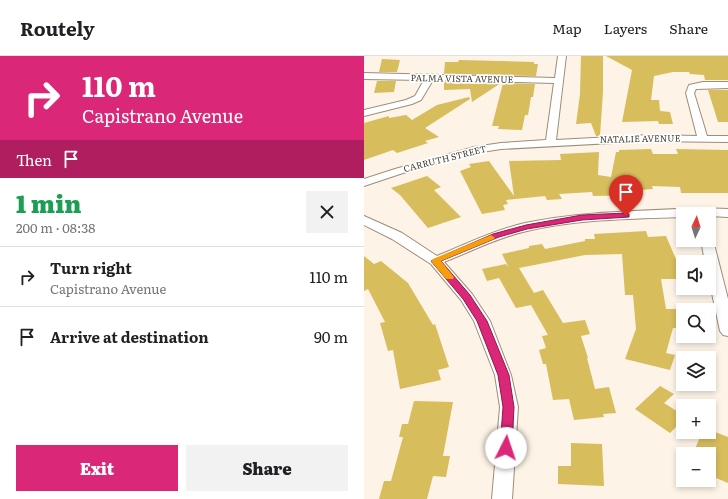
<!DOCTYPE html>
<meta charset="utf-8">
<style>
body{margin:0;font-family:Literata,serif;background:#f2f2f2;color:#202124;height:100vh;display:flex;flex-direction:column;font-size:15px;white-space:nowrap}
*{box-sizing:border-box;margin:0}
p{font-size:13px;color:#757577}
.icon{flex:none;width:22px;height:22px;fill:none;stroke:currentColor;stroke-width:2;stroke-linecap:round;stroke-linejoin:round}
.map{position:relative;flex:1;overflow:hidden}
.panel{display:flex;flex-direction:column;background:#fff;width:364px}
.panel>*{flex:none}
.top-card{background:#db2777;color:#fff;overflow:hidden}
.needle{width:26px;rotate:4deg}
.fabs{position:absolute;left:312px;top:151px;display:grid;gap:8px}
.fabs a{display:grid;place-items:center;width:40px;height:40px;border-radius:0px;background:#fff;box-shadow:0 2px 6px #0003;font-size:20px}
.pin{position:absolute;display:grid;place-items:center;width:34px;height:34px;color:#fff;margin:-41px -17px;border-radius:50% 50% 50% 0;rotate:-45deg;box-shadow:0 0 4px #0007}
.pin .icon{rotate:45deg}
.me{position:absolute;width:44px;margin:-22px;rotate:4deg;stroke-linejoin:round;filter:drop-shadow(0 0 3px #0008)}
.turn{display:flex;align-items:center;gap:14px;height:84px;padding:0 16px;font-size:18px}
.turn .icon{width:52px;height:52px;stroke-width:2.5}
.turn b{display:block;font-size:28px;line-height:34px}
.then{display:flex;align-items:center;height:38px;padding:0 16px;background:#0003;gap:8px;font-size:15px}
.round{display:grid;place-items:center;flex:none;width:42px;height:42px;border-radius:0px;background:#f2f2f2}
.summary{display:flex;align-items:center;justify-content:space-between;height:68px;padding:0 16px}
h1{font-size:24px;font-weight:800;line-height:30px;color:#1e9e55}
.primary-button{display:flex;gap:8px;margin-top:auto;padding:8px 16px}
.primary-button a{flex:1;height:46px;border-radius:0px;background:#db2777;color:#fff;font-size:16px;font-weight:800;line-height:46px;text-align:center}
.primary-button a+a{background:#f2f2f2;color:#202124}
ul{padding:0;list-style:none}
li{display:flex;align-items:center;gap:12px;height:60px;padding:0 16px;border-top:1px solid #e0e0e0}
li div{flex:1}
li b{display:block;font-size:15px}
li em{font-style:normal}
header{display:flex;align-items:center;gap:24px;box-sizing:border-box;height:56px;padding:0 20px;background:#fff;border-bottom:1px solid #e0e0e0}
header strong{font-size:19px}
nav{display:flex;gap:22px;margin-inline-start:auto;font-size:14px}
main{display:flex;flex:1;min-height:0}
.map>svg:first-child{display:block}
</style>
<header>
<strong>Routely</strong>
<nav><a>Map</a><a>Layers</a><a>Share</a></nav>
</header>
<main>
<section class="panel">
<div class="top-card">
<div class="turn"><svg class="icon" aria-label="right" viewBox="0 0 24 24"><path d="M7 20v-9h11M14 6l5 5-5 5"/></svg><div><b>110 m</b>Capistrano Avenue</div></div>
<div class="then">Then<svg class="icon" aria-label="arrive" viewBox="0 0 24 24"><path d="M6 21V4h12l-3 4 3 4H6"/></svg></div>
</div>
<div class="summary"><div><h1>1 min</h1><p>200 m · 08:38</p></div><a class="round"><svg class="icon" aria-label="close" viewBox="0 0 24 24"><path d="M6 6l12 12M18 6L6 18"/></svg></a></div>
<ul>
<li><svg class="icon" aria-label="right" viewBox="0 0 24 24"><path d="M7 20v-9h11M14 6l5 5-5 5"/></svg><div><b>Turn right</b><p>Capistrano Avenue</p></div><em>110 m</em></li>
<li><svg class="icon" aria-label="arrive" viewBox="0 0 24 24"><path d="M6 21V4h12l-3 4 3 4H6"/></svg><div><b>Arrive at destination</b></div><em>90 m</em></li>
</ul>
<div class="primary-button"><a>Exit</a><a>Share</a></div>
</section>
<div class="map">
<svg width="364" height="443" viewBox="0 0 364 443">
<rect width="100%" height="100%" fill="#fdf3e6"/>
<g fill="#d8bd5d">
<polygon points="217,0 239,0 239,36 236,80 232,80 227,67 212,68 216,38"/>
<polygon points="242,0 364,0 364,24 341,24 340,19 326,18 325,16 309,16 290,20 287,44 295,44 296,55 306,56 309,68 295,68 294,65 258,66 268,14"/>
<polygon points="18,3 36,4 33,16 15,16"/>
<polygon points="95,4 170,6 170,8 174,8 172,20 80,18 81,6 94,6"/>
<polygon points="13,25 32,25 30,36 10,37"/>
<polygon points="80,26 137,27 108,46 106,33 80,34"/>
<polygon points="139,27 171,28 169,41 167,41 164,59 161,59 158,74 134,73 135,70 128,70"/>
<polygon points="344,34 364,34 364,66 354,66"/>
<polygon points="105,41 106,43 61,72 75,81 61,85 64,87 33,97 29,94 0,104 0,67 25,60 25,62 42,59 48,64 73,49"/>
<polygon points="287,93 289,98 314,98 312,93 364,94 364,137 317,137 316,131 288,130 289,133 275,134 277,139 229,140 228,136 195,138 198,143 183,144 181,140 142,144 144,148 139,149 141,154 118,158 96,115 107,111 105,108 125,105 150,140 145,105 197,104 196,98 235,96 234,119 247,121 252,96 255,96 255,94"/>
<polygon points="63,120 77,131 70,134 97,161 64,172 36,139 27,132"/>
<polygon points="282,175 284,181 302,180 319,219 319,223 297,223 302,253 313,253 316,272 309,272 302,297 311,299 306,314 261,303 272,273 269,239 261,239 258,198 221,199 155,212 170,237 179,234 199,267 221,264 226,278 217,280 224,302 223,302 231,333 245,331 252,357 239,358 240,361 210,364 205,343 189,344 182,308 179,308 175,294 182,292 178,280 184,279 167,249 152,252 135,222 123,225 118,213 142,208 145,212 138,198 165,192 165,190 178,188 181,193 221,185 221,183 231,183 230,178"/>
<polygon points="0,200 10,208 17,205 44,227 69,269 71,268 85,311 74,314 77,324 36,333 29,294 24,295 16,267 21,266 4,233 0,235"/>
<polygon points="296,330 310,338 300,347 319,359 319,364 306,377 271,353"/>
<polygon points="50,345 89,346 79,400 86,400 82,421 69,420 63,443 15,443 20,425 27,425 39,381 35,381 38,368 44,368"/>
<polygon points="338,376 351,376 364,381 364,427 345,419 345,398 329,398"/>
<polygon points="207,387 238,388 240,430 194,428 194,410 207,410"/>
</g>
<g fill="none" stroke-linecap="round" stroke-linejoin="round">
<defs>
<g id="minor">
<polygon points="194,0 202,0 192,84 286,79 333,80 322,37 325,29 339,26 364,26 364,32 332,33 330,37 343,80 364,80 364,86 286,85 137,93 111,97 39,117 0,130 0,123 31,113 110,91 137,87 182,84 190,27 69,24 57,44 48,48 0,60 0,54 42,44 51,40 60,24 0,23 0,17 191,22"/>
<path d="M 337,152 L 364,153 L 364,161 L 345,160 L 345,158 L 319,158 L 319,161 C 267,163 214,163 163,175 C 135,181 108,195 80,206 L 108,238 L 126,265 L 147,319 L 154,351 L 148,443 L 128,443 L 136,351 L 131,319 L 110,265 L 97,244 L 67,208 L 28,183 L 0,169 L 0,160 L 38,177 L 73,200 C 102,188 131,174 161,167 C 219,155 278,155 337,152 Z"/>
<polygon points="345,181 349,184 364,243 364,280 359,279 356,275 345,223 345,206 341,206 337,184 345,184"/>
</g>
</defs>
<use href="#minor" stroke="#9d8d7a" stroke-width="2"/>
<use href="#minor" fill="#fff" fill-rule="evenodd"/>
</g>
<polygon fill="#db2777" stroke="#8e194d" points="262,157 265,158 265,161 218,164 163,173 135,181 77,205 106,239 123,265 145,319 150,351 148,392 146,396 142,397 138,396 136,392 139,351 134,319 113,265 99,243 67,205 129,178 162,169 218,159"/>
<polygon fill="#f59e0b" points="127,179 131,182 130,183 77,205 90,221 89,223 82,223 67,205 69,203"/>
<g text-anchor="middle" stroke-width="3.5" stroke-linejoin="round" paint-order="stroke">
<g font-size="9" fill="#423c33" stroke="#fff">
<text transform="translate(98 23) rotate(1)" y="3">PALMA VISTA AVENUE</text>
<text transform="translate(276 83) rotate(-1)" y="3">NATALIE AVENUE</text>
<text transform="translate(81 103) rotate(-14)" y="3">CARRUTH STREET</text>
</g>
</g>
</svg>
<div class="fabs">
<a><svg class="needle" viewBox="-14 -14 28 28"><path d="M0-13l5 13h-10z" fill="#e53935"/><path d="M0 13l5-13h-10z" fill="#757577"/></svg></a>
<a><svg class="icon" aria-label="sound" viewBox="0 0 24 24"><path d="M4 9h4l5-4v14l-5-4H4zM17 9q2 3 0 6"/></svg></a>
<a><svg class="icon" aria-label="search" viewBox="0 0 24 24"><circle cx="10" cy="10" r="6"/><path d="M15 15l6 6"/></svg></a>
<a><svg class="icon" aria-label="layers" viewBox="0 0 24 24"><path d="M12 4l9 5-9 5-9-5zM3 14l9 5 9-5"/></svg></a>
<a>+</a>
<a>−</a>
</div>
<div class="pin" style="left:262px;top:160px;background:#d93025"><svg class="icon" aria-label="arrive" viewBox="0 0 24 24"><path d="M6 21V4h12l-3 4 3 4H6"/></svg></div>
<svg class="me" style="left:142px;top:392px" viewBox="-20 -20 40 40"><circle r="19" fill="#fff"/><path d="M0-13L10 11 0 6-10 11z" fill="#db2777"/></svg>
</div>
</main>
